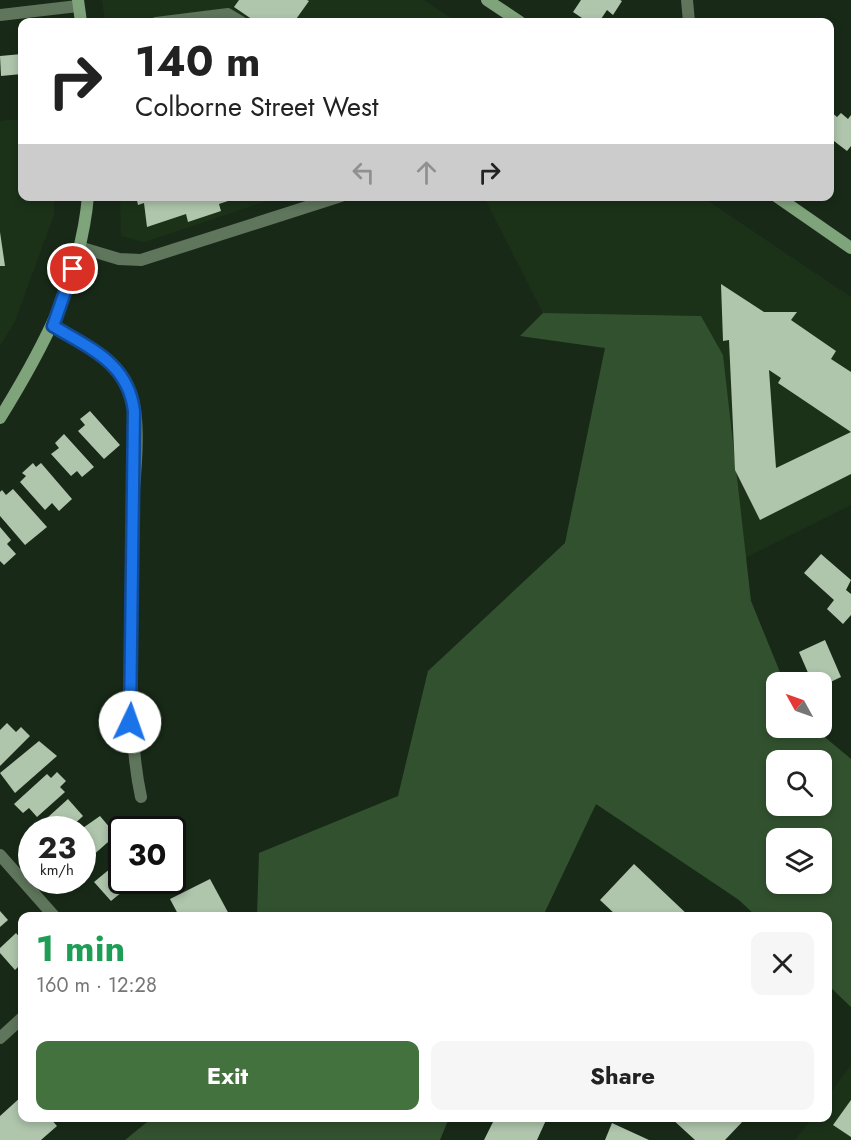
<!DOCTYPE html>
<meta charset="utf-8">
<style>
body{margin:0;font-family:Jost,sans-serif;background:#f6f6f6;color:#222;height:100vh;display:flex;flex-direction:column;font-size:22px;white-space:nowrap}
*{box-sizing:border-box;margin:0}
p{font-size:20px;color:#767676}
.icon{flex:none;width:33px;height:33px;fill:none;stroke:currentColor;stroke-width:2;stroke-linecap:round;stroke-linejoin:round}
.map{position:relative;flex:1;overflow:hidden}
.details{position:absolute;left:18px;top:912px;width:814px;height:210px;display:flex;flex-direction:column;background:#fff;border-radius:12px;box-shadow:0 3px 9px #0003}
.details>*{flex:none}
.top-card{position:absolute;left:18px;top:18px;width:816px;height:183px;border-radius:12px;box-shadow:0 3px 9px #0003;background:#fff;color:#222;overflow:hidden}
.needle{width:39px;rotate:310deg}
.tools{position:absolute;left:766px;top:672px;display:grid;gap:12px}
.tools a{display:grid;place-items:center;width:66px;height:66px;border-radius:12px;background:#fff;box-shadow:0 3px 9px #0003;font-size:30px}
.speed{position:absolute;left:18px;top:816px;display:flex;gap:12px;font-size:30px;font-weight:700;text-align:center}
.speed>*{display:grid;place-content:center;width:78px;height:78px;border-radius:50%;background:#fff;box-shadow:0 3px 9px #0003;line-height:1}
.speed small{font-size:15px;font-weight:400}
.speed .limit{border:3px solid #111;border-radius:9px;background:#fff;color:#111}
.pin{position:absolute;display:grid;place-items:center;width:51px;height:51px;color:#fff;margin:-26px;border:3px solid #fff;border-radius:50%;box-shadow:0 2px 6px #0007}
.me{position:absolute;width:66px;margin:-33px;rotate:3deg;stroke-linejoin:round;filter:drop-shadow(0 0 4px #0008)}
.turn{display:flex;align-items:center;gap:21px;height:126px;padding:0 18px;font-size:27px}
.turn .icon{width:78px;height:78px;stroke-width:2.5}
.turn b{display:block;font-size:42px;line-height:51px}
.lanes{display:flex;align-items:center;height:57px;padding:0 18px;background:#0003;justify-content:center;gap:30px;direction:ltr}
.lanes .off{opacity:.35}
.round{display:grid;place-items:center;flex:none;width:63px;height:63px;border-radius:12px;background:#f6f6f6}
.headline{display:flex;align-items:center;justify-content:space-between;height:102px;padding:0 18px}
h1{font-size:36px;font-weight:700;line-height:45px;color:#1e9e55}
.action{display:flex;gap:12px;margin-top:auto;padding:12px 18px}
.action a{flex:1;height:69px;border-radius:12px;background:#43723f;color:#fff;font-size:24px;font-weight:700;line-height:69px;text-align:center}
.action a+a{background:#f6f6f6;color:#222}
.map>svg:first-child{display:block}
</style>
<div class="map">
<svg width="851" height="1140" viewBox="0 0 851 1140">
<rect width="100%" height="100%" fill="#182a17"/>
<g fill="#1b3219">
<polygon points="102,0 424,0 457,22 105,22"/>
<polygon points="22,119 22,196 54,197 54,215 15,321 0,346 0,121"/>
<polygon points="493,196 702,197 851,297 851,505 745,558 723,355 701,316 543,313 486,201"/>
<polygon points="120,197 279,197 144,242 121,236"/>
<polygon points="851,1065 851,1140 795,1140 812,1118 828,1118 828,1096"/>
</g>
<g fill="#32522f" fill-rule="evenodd">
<path d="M 543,313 L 701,316 L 723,355 L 751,601 L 784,682 L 777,682 L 777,728 L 814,728 L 851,759 L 851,1007 L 828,985 L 828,916 L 756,916 L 739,900 L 596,804 L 543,916 L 257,916 L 259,853 L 398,796 L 428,671 L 565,543 L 605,348 L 520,336 ZM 777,760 L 822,760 L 822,806 L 777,806 ZM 777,838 L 822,838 L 822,884 L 777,884 Z"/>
<polygon points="152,1118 449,1118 440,1140 125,1140"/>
</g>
<g fill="#afc5ac" fill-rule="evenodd">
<polygon points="239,0 307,0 309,1 294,22 256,22 234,7"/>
<polygon points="581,0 620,0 622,1 613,15 607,10 599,22 588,22 573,12"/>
<polygon points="22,54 22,74 1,76 0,56"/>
<polygon points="830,111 837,117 841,113 848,119 851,115 851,146 847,151 830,138"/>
<polygon points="136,196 240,196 240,197 219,204 221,211 188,222 186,214 147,227 144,203 138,205"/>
<polygon points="0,232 5,266 0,266"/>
<path d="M 721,284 L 764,312 L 797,312 L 791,320 L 836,351 L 831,359 L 851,372 L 851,474 L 760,520 L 735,470 L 729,340 L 723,341 ZM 769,370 L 781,378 L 778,383 L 851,432 L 776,468 Z"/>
<polygon points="90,411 120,445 104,459 78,431 85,425 80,419"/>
<polygon points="64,434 94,467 82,477 77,471 71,476 51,454 59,448 55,443"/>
<polygon points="33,463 36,467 41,463 72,499 59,511 52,503 45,510 20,482 26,476 22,473"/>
<polygon points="13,489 47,527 25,545 0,516 0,492 2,490 6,495"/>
<polygon points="0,527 11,540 7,544 16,554 4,565 0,561"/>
<polygon points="821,554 851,580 846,590 851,594 851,615 843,624 827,609 834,600 804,573"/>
<polygon points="825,640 841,677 822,686 822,682 812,682 799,652"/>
<polygon points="7,723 16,732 21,727 30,736 0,766 0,730"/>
<polygon points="39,741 57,756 15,793 0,773"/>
<polygon points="57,772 66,781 60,787 65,792 37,817 29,808 23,813 14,804 47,774 51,778"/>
<polygon points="68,799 83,816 68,830 38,830 36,828"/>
<polygon points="100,816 116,835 82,865 82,830 80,830"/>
<polygon points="634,864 689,916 617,916 600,900"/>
<polygon points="111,868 128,887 111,901 94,882"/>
<polygon points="210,879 230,916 179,916 170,899"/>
<polygon points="0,911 8,920 0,927"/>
<polygon points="16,933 22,940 22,963 15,970 0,953 0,948"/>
<polygon points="22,1096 22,1118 50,1118 57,1126 41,1140 0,1140 0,1116"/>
<polygon points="851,1100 851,1137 833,1125"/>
<polygon points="495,1118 547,1118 537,1140 484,1140"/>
<polygon points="671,1118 743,1118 745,1119 725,1140 695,1140"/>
<polygon points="612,1123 649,1140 605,1140"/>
</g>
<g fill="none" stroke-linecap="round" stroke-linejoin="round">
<polyline stroke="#5f755c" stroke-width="10" points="156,22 228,13 243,22"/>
<g stroke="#5f755c" stroke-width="12">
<polyline points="687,0 689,22"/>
<polyline points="0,15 78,6"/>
<polyline points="79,247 119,259 141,260 341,196"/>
<path d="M 53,326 C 80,342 117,357 129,388 C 144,422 133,483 132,520 C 130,562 132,605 132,647 C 132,698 130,746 141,797"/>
<polyline points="0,855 54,916"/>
<polyline points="0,1038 22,1018"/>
</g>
<g stroke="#7fa37b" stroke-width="12">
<polyline points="78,0 81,22"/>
<polyline points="487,0 520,22"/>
<polyline points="776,196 851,248"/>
<path d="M 0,418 C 42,350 81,278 88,196"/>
</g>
</g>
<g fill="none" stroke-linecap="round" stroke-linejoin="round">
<defs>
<path id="route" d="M 73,269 L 53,326 C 91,349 128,363 134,411 L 130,722"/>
</defs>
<use href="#route" stroke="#114b97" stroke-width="15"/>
<use href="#route" stroke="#1a73e8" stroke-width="10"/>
</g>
</svg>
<div class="tools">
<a><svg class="needle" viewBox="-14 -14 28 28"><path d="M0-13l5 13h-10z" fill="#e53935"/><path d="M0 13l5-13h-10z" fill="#767676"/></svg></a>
<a><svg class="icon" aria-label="search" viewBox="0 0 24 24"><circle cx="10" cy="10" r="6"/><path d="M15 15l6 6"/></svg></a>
<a><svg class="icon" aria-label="layers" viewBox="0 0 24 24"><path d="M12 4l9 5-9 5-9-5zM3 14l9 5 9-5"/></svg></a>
</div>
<div class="speed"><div>23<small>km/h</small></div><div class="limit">30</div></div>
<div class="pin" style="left:73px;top:269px;background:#d93025"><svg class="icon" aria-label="arrive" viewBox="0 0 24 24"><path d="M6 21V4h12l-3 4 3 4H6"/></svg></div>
<svg class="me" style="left:130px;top:722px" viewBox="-20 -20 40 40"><circle r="19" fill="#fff"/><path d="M0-13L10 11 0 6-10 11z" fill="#1a73e8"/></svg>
<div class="top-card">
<div class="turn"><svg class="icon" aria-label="right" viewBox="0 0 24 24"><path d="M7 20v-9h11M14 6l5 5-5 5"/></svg><div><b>140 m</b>Colborne Street West</div></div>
<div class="lanes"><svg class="icon off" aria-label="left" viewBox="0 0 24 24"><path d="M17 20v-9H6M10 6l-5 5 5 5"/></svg><svg class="icon off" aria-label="ahead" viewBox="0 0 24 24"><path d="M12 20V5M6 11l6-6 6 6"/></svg><svg class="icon" aria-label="right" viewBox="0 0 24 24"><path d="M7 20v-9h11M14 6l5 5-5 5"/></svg></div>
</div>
<section class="details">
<div class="headline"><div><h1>1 min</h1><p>160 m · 12:28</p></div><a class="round"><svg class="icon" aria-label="close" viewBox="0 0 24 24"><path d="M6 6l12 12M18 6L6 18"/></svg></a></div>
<div class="action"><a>Exit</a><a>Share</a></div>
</section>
</div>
